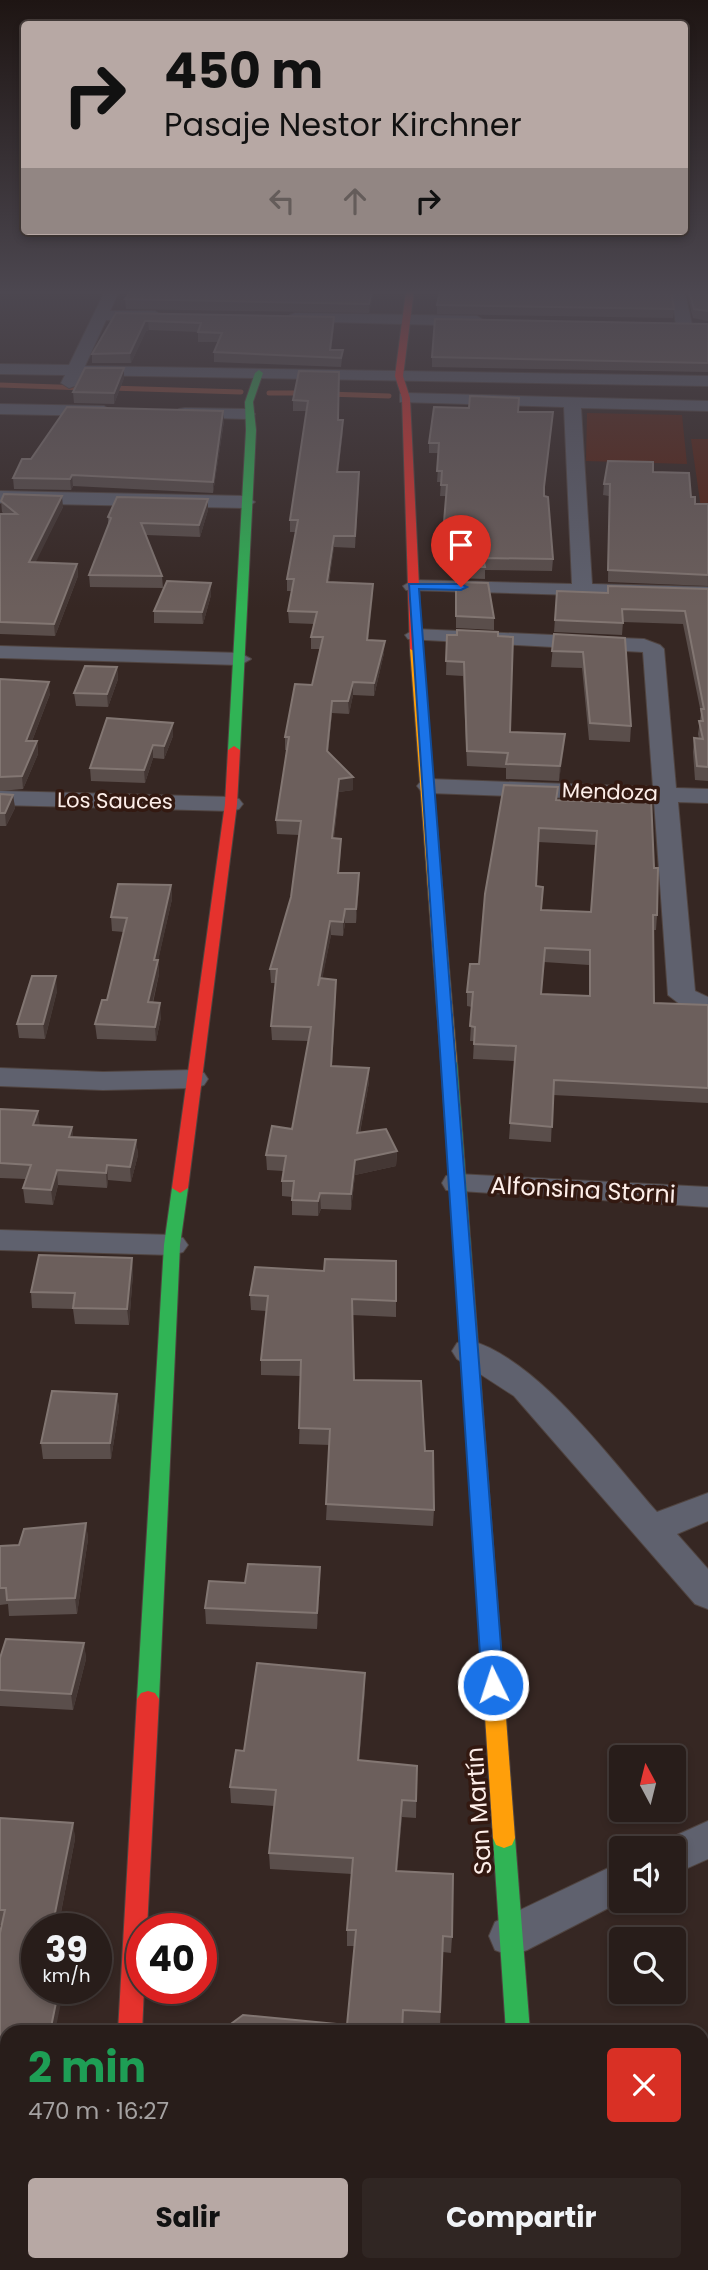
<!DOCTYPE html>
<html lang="es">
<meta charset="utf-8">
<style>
body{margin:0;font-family:Poppins,sans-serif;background:#302623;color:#f1f3f6;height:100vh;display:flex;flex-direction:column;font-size:26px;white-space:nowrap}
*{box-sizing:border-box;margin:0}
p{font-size:23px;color:#a5a2a2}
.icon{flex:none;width:38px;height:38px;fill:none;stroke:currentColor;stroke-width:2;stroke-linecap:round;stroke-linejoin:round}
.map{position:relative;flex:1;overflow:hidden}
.details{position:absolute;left:0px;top:2025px;width:709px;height:247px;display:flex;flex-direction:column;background:#281d1a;border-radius:21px 21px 0 0;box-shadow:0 4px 10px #0003,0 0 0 2px #443b39}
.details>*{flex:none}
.guide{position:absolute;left:21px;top:21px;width:667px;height:214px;border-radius:7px;box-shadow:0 4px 10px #0003,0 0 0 2px #443b39;background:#b7a8a4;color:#111;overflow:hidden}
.needle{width:46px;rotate:353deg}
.controls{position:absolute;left:609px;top:1745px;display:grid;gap:14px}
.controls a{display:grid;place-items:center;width:77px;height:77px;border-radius:7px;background:#281d1a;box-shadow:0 4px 10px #0003,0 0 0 2px #443b39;font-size:35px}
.speed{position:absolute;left:21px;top:1913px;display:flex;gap:14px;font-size:35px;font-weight:700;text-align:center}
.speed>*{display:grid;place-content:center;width:91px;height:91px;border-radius:50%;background:#281d1a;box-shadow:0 4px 10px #0003,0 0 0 2px #443b39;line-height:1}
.speed small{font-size:18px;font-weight:400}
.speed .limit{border:10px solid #d22;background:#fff;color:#111}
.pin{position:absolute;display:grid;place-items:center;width:60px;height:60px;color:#fff;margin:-72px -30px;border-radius:50% 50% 50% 0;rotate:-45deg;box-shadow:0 0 7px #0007}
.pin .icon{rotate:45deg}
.me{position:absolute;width:77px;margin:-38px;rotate:356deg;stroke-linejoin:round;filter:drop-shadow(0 0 5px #0008)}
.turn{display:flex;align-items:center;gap:24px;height:147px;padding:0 28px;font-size:32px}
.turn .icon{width:91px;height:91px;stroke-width:2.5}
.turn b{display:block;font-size:49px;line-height:60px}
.lanes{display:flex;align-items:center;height:66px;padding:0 28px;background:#0003;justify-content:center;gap:35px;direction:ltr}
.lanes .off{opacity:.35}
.round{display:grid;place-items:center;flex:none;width:74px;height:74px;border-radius:7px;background:#302623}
.overview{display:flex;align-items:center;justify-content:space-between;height:119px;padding:0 28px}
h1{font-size:42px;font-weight:700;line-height:52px;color:#1e9e55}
.cta{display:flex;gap:14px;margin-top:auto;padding:14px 28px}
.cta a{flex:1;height:80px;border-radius:7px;background:#b7a8a4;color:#111;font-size:28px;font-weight:700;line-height:80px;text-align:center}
.cta a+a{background:#302623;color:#f1f3f6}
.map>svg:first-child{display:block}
</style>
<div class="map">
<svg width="708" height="2270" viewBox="0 0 708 2270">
<rect width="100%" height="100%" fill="#362723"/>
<g fill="#582213">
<polygon points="587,413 682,415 687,464 586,461"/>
<polygon points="691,439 708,439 708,508 701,508"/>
</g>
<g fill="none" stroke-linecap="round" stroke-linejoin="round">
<g stroke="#8d4a37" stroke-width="5">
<polyline points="0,385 86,388"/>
<polyline points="110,388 241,392"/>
<polyline points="269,393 306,393"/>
<polyline points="327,394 389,396"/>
</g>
<defs>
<g id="street">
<polygon points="105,291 119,291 110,311 155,311 163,316 155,321 106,320 85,366 708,376 708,386 81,375 75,386 69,388 61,383 65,375 0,374 0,364 69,365"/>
<polygon points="671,291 685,291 692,325 689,328 684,330 676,325"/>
<polygon points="295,313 477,316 485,321 477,326 290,321 290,315"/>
<polygon points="406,393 708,401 708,411 581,408 592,584 708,587 708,599 406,590 403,586 413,580 572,584 564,407 400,402 400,394"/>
<polygon points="0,404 104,406 112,411 104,416 0,414"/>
<polygon points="185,408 247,409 255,414 247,419 179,417 177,413 179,409"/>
<polygon points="0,491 246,496 255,502 246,508 0,503"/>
<polygon points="415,629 644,639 660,645 664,649 676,788 708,789 708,803 678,802 695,991 708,997 708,1013 686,1009 668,995 654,801 429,793 421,791 417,786 421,781 429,779 653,787 643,652 408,639 405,635"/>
<polygon points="0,646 240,653 251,659 240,665 0,658"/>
<polygon points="0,791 231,797 239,799 243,804 239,809 231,811 0,805"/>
<polygon points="0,1068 103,1072 194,1070 204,1073 208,1079 204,1085 194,1088 103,1090 0,1086"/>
<polygon points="457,1174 708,1187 708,1207 446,1190 442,1183 446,1176"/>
<polygon points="0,1230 172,1235 183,1238 188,1245 183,1252 172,1255 0,1250"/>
<path d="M 469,1340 C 538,1359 610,1459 657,1512 L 708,1493 L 708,1521 L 677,1534 L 708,1569 L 708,1609 L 695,1604 L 514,1396 L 457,1359 L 452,1351 L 457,1343 Z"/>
<polygon points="708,1821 708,1859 674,1874 674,1848 657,1848 659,1843"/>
<polygon points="621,1862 621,1900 624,1900 527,1950 511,1956 495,1950 489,1936 495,1922"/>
<rect x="0" y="2151" width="7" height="48"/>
</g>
<g id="fast">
<polygon points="259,370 263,373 253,402 256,430 240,750 234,754 228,750 246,430 245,402 255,373"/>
<polygon points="449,1057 457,1062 483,1411 480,1416 468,1416 465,1411 441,1062"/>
<polygon points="180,1183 188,1188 180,1245 159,1699 155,1705 148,1707 141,1705 137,1699 164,1245 172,1188"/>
<polygon points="504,1828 512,1831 515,1838 530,2032 506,2032 493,1838 496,1831"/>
</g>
<g id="slow">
<polygon points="416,646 422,649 457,1062 449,1067 441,1062 410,649"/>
<polygon points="474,1405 480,1406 483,1411 515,1838 512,1845 504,1848 496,1845 493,1838 465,1411 468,1406"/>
</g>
<g id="jam">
<polygon points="406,291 414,291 403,376 410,398 422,649 416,652 410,649 402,398 395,376"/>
<polygon points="234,746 240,750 237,804 188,1188 180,1193 172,1188 225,804 228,750"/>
<polygon points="148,1691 155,1693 159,1699 147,1928 142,1928 142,1988 144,1988 142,2032 118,2032 137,1699 141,1693"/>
<polygon points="523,2264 549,2264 550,2270 524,2270"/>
</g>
</defs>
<use href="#street" stroke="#504440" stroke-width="2"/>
<use href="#fast" stroke="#504440" stroke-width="2"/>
<use href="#slow" stroke="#504440" stroke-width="2"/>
<use href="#jam" stroke="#504440" stroke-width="2"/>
<use href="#street" fill="#5f616e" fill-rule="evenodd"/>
<use href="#fast" fill="#30b455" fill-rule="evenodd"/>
<use href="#slow" fill="#ff9f0a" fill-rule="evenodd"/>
<use href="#jam" fill="#e5322d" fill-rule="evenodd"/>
</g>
<g fill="#5a4e4b" fill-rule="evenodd">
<polygon points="131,291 374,291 369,313 126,309 125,299"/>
<polygon points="686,291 708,291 708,321 693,318"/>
<polygon points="437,305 674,309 673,318 437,314"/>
<polygon points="116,313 334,327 331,350 343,350 341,367 214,362 214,352 218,342 198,342 198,332 149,330 146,331 131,363 92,363 92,354"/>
<polygon points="708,324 708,372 432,367 432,357"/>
<polygon points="299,371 338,420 343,431 338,472 359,483 355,548 334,547 329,582 373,584 368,640 384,653 374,696 353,695 349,714 332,713 328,752 353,790 339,792 334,838 341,839 339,873 359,873 359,886 356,923 345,923 343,936 331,935 322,978 336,994 332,1066 369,1082 360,1133 397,1151 396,1166 355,1175 351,1210 321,1209 318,1216 292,1215 292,1197 282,1196 282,1181 283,1171 267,1170 266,1155 292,1129 308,1041 272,1040 271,1026 276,983 271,983 270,969 291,897 299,835 277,834 276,820 287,750 285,750 285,737 312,685 320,649 311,649 311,637 314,624 289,623 288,611 292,591 287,591 287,579 296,532 290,532 290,520 307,411 293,411 293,400"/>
<polygon points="124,378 114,404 74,403 73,392"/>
<polygon points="518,412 553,412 544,491 553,559 552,571 485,570 485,579 455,578 455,574 448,574 449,562 451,551 446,551 448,533 444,533 446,496 440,496 441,482 437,482 439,453 429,453 429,443"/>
<polygon points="224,421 213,493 73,486 71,490 14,489 13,478 31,459"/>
<polygon points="653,472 691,497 695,504 708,504 708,586 608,582 609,496 603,495 604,484"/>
<polygon points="208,499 208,510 200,537 146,535 162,576 163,588 90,587 89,575 108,525 108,517"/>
<polygon points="1,501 63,507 35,562 77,564 78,576 55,636 0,634 0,514 4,514 2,512"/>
<polygon points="456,582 494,618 494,630 456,628"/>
<polygon points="211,583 211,595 203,624 154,623 154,611"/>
<polygon points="708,589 708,781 695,780 693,752 694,738 699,739 698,734 701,713 683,624 623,622 622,635 554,632 557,591 607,593"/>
<polygon points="554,634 625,638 631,726 630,742 589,740 582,668 551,667"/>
<polygon points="447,635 510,732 565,734 559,781 506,779 506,768 467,766 463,676 446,675"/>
<polygon points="117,667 118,679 108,707 76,706 74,693"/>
<polygon points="0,679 50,694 32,741 37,741 38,754 23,789 0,791"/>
<polygon points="173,723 173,736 164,759 153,758 145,783 91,781 90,768"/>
<path d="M 558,787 L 557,800 L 626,803 L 657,915 L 656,930 L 654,930 L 654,1003 L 708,1005 L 708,1103 L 553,1095 L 551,1142 L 509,1139 L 515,1061 L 473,1059 L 474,1041 L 470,1041 L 472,1007 L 467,1006 L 467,992 ZM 538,842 L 596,845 L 591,912 L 541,910 L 536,886 ZM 544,962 L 589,965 L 589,996 L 541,994 Z"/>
<polygon points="0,794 13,795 15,808 6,826 0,826"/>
<polygon points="171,885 172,899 158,960 159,974 153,1003 161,1017 156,1041 97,1039 95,1024 107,1000 124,932 112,931 111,917"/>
<polygon points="57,991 45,1039 19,1038 17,1024"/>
<polygon points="0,1109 40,1125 72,1127 73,1138 136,1140 138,1155 131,1182 108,1180 107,1188 58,1185 53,1205 25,1203 23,1188 26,1179 0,1178"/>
<polygon points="132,1258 133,1273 129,1325 75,1324 73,1309 32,1308 31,1292"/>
<polygon points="396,1261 396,1317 352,1315 354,1380 425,1451 434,1510 433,1526 326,1520 330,1445 299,1444 301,1376 261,1375 261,1360 267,1311 251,1310 250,1295 324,1271"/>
<polygon points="117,1394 119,1409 111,1459 43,1459 41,1443"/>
<polygon points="86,1523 88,1539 77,1614 9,1616 8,1604 0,1605 0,1546 19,1545"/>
<polygon points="245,1583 320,1583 317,1629 206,1624 205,1608"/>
<polygon points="84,1643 86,1659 73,1710 0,1706 0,1658"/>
<polygon points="365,1673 365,1690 359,1761 417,1766 416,1818 402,1817 397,1871 452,1937 451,1953 443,1952 440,2028 402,2026 347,2025 355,1946 347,1946 347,1930 352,1874 270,1869 269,1853 274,1806 231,1803 230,1787 244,1751"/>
<polygon points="0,1818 73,1823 75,1839 58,1928 37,1928 7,2032 7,2073 0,2073 0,1933 2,1926 0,1925"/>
</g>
<g fill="#443734">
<polygon points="372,291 374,291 369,313 369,304"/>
<polygon points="334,317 334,327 330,359 330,350"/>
<polygon points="145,321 148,321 149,330 146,331 131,363 130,353"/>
<polygon points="124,368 124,378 114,404 114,393"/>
<polygon points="223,411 224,421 213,493 213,482"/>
<polygon points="343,420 343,431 337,483 337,472"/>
<polygon points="359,472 359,483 355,548 355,536"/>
<polygon points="72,475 73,486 71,490 70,479"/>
<polygon points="62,496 63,507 30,574 29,562"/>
<polygon points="208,499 208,510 200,537 199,525"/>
<polygon points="334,536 334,547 327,594 327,582"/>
<polygon points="77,564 78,576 55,636 54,624"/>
<polygon points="211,583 211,595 203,624 202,612"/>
<polygon points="373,584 373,596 367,652 367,640"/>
<polygon points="385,641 384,653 374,696 374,683"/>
<polygon points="117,667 118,679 108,707 107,694"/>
<polygon points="49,682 50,694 27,754 26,741"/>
<polygon points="353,682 353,695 349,714 348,701"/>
<polygon points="332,701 332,713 327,764 327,751"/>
<polygon points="173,723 173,736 164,759 164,746"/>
<polygon points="565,734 564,749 559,781 560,766"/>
<polygon points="37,741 38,754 23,789 22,776"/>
<polygon points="153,745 153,758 145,783 144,770"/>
<polygon points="353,777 353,790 339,792 332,852 332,838 339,779"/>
<polygon points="13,795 15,808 6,826 5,813"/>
<polygon points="341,839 341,852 338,886 338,873"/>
<polygon points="359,873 359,886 356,923 356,909"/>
<polygon points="171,885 172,899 156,970 158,960 159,974 149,1017 148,1002 154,960"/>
<polygon points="345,909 345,923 343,936 343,922"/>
<polygon points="330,921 331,935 318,1001 318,986"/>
<polygon points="56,976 57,991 45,1039 43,1024"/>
<polygon points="336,980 336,994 331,1081 331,1066"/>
<polygon points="160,1003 161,1017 156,1041 155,1027"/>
<polygon points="369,1068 369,1082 357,1148 357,1133"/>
<polygon points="38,1111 40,1126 33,1125"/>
<polygon points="72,1127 74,1142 69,1137"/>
<polygon points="136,1140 138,1155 131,1182 130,1167"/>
<polygon points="397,1151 396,1166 355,1175 351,1210 351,1194 355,1160"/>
<polygon points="107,1165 108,1180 107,1188 106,1173"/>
<polygon points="57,1170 58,1185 53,1205 51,1190"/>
<polygon points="320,1193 321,1209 318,1216 318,1201"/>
<polygon points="132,1258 133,1273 129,1325 127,1309"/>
<polygon points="117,1394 119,1409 111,1459 110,1443"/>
<polygon points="86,1523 88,1539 77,1614 75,1598"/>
<polygon points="320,1567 320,1583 317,1629 317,1613"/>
<polygon points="84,1643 86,1659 73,1710 71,1694"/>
<polygon points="365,1673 365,1690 358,1777 358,1760"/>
<polygon points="402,1800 402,1817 396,1888 396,1871"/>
<polygon points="73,1823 75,1839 58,1928 52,1928"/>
<polygon points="59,1988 64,1988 55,2032 50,2032"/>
</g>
<g fill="#6c5f5c" stroke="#827672" stroke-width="2" fill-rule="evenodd">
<polygon points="131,291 372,291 369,304 125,299"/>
<polygon points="440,291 671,291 674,309 437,305"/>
<polygon points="689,291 708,291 708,311 694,309"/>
<polygon points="116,313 334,317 330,350 343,350 341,358 214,352 222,333 198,332 201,323 148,321 145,321 130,353 92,354"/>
<polygon points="435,319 708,324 708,363 432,357"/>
<polygon points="85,368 124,368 114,393 73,392"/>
<polygon points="299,371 339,372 338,420 343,420 337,472 359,472 355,536 334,536 327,582 373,584 367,640 385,641 374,683 353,682 348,701 332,701 327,751 353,777 339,779 332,838 341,839 338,873 359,873 356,909 345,909 343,922 330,921 318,986 320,978 336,980 331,1066 369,1068 357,1133 386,1129 397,1151 355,1160 351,1194 320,1193 318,1201 292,1200 294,1181 282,1181 286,1156 266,1155 272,1126 292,1129 311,1027 271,1026 277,969 270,969 291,897 301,821 276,820 289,737 285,737 295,684 312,685 323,637 311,637 317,612 288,611 294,579 287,579 298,520 290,520 308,401 293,400"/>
<polygon points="470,396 519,398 518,412 553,412 544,487 544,496 548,497 553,559 483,558 485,567 455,567 455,562 449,562 453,539 447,539 449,522 444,522 447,485 441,485 442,471 437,471 439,443 429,443 434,407 469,408"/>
<polygon points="67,407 223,411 213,482 72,475 70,479 13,478 22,459 31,459"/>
<polygon points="608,461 653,462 653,472 689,473 691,497 695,497 695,504 708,504 708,575 608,570 610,484 604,484"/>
<polygon points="4,494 62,496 29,562 77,564 54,624 0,622 0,514 17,514 1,501"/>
<polygon points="117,497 208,499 199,525 141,523 162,576 89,575 111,518 108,517"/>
<polygon points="167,581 211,583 202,612 154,611"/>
<polygon points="456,582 488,583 494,618 456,616"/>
<polygon points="608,586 708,589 708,767 697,766 694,738 703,739 699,721 703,721 701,709 704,709 685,611 622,609 623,623 555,620 557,591 608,593"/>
<polygon points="457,630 498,632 498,636 513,637 510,732 565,734 560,766 506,764 508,753 467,751 464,662 446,661 447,635 457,635"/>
<polygon points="554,634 625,638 631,726 590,723 583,652 552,651"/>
<polygon points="85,666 117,667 107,694 74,693"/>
<polygon points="0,679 49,682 26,741 37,741 22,776 0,777"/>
<polygon points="107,718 173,723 164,746 153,745 144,770 90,768"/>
<path d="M 504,785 L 558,787 L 556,800 L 627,803 L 627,796 L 651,797 L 654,868 L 658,868 L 657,915 L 653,915 L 654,1003 L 708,1005 L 708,1088 L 554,1080 L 552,1127 L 510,1123 L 516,1046 L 474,1044 L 475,1027 L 470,1026 L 473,992 L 467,992 L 470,964 L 479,964 L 485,894 ZM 539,828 L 597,831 L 591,912 L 541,910 L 543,887 L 536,886 ZM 545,948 L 590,950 L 590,996 L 541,994 Z"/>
<polygon points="0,794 13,795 5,813 0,813"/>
<polygon points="118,884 171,885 154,960 158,960 148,1002 160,1003 155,1027 95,1024 102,1000 107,1000 127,918 111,917"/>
<polygon points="32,976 56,976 43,1024 17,1024"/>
<polygon points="0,1109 38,1111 33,1125 72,1127 69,1137 136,1140 130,1167 107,1165 106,1173 57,1170 51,1190 23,1188 31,1165 0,1163"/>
<polygon points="39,1255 132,1258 127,1309 73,1308 75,1293 31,1292"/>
<polygon points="325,1259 396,1261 396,1301 352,1299 354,1380 421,1381 425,1451 433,1451 434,1510 326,1504 330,1429 299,1428 301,1360 261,1360 268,1296 250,1295 255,1267 324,1271"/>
<polygon points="52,1391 117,1394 110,1443 41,1443"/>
<polygon points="86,1523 75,1598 7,1600 6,1588 0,1588 0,1546 19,1545 24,1529"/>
<polygon points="248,1564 320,1567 317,1613 205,1608 209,1581 245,1583"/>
<polygon points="6,1639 84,1643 71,1694 0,1690 0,1658"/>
<polygon points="257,1663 365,1673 358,1760 417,1766 416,1801 402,1800 396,1871 453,1874 452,1937 443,1936 440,2012 403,2010 402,2032 220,2032 243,2015 347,2025 356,1930 347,1930 353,1858 269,1853 276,1790 230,1787 236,1750 244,1751"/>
<polygon points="0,1818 73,1823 52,1928 37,1928 37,1988 59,1988 50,2032 7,2032 7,2058 0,2057 0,1933 5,1910 0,1910"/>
</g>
<linearGradient id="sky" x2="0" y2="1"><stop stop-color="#1e1513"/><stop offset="0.48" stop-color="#4c4750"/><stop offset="1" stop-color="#4c4750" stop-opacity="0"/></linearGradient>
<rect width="708" height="608" fill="url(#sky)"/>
<polygon fill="#1a73e8" stroke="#114b97" stroke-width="2" points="409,584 461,584 467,587 461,590 419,589 504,1685 500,1691 493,1694 485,1691 482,1685"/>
<g text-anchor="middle" stroke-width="7" stroke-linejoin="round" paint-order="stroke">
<g font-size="21" fill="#fdeee9" stroke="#331911">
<text transform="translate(610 792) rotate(2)" y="7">Mendoza</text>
<text transform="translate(115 801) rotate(1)" y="7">Los Sauces</text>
</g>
<g font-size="24" fill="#fdeee9" stroke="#331911">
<text transform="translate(583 1190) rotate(3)" y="8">Alfonsina Storni</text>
<text transform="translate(479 1811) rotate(-94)" y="8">San Martín</text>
</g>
</g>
</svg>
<div class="controls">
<a><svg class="needle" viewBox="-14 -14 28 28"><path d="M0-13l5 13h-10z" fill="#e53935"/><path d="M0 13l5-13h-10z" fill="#a5a2a2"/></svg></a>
<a><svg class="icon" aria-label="sound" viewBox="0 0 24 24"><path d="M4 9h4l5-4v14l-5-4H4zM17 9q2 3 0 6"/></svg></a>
<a><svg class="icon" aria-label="search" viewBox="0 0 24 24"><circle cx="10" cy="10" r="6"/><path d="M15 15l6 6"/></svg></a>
</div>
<div class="speed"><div>39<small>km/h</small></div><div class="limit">40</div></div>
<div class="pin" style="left:461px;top:587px;background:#d93025"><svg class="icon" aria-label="arrive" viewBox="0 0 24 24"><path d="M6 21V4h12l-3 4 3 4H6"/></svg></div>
<svg class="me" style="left:493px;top:1685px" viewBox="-20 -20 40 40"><circle r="17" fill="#1a73e8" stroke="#fff" stroke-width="3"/><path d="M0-11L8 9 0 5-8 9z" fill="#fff"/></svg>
<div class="guide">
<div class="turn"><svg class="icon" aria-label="right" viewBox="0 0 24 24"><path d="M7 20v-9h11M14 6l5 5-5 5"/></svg><div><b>450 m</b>Pasaje Nestor Kirchner</div></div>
<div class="lanes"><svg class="icon off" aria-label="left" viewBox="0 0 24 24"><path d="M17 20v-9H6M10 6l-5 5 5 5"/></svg><svg class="icon off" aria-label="ahead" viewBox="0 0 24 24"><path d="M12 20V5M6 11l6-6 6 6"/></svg><svg class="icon" aria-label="right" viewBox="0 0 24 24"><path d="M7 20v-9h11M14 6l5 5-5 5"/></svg></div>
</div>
<section class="details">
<div class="overview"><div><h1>2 min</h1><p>470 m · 16:27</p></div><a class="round" style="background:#d93025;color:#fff"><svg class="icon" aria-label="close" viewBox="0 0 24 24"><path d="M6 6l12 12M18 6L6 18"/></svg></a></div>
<div class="cta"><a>Salir</a><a>Compartir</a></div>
</section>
</div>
